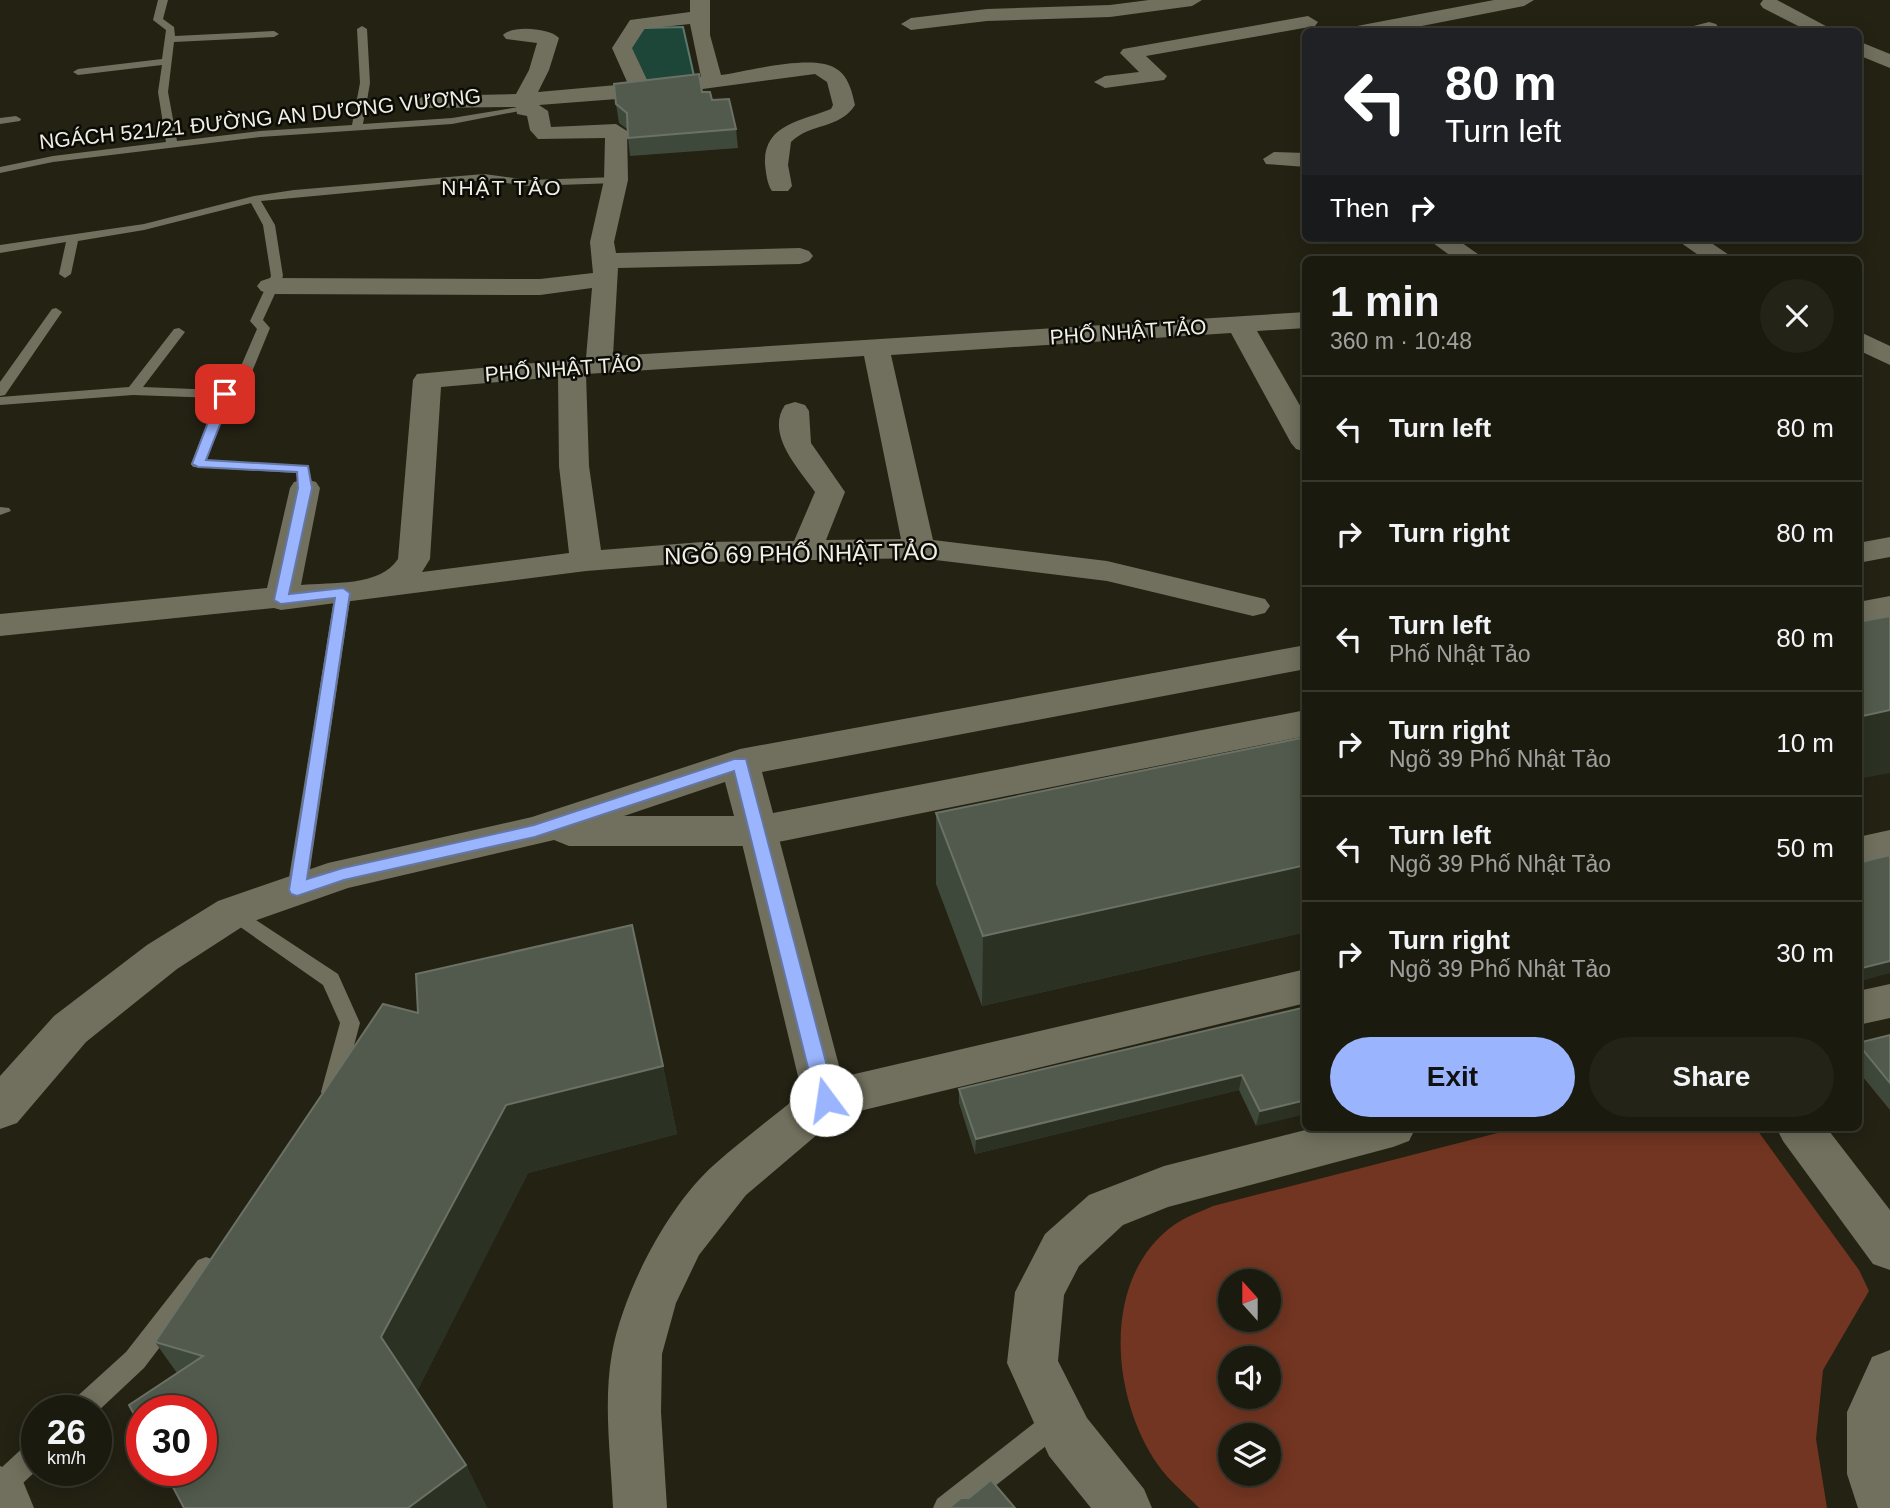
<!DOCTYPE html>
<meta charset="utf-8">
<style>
body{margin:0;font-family:Helvetica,sans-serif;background:#242317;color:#f1f3f6;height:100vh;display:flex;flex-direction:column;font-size:26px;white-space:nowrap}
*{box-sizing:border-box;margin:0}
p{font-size:23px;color:#a0a19e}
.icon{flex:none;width:38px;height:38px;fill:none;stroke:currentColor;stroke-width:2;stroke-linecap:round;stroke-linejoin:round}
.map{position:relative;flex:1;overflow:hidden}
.panel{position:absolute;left:1302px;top:256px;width:560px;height:875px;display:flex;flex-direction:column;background:#1b1a0e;border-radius:10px;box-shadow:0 4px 18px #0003,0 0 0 2px #39382e}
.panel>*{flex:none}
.guide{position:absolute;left:1302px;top:28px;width:560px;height:214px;border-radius:10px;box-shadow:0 4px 18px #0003,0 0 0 2px #39382e;background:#202124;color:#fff;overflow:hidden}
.needle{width:46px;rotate:339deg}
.fabs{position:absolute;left:1218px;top:1269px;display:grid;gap:14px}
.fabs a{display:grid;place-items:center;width:63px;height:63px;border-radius:50%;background:#1b1a0e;box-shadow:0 4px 18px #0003,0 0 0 2px #39382e;font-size:35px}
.speed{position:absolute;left:21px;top:1395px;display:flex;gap:14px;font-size:35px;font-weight:700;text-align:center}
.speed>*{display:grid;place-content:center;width:91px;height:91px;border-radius:50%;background:#1b1a0e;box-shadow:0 4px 18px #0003,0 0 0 2px #39382e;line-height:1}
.speed small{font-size:18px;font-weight:400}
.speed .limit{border:10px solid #d22;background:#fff;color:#111}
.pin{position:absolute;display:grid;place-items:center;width:60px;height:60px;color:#fff;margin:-30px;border-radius:14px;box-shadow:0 4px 10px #0006}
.me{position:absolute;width:77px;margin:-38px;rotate:346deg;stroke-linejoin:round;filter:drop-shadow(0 0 5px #0008)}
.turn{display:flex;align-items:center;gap:24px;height:147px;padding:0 28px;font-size:32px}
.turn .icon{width:91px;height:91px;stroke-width:2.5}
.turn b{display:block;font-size:49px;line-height:60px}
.then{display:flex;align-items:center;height:66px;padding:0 28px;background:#0003;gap:14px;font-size:26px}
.round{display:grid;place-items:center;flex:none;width:74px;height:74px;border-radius:37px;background:#242317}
.head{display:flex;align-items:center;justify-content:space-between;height:119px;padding:0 28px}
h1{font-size:42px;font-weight:800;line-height:52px}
.button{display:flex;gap:14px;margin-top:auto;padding:14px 28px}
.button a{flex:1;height:80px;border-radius:42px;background:#9ab5fd;color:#111;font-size:28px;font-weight:800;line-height:80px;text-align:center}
.button a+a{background:#242317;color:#f1f3f6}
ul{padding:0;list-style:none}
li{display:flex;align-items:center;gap:21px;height:105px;padding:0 28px;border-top:2px solid #39382e}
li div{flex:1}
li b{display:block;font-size:26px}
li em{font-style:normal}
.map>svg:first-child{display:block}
</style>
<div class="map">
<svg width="1890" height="1508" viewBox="0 0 1890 1508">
<rect width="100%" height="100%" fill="#242213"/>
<path fill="#723521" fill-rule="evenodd" d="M 1521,1127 L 1755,1127 L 1859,1270 L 1869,1291 L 1823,1370 L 1816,1439 L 1827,1508 L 1199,1508 C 1186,1494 1169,1481 1158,1465 C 1111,1398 1100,1278 1174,1225 C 1185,1217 1200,1212 1213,1206 ZM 1230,1281 L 1269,1281 L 1269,1320 L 1230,1320 ZM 1230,1358 L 1269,1358 L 1269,1396 L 1230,1396 ZM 1230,1435 L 1269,1435 L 1269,1474 L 1230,1474 Z"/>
<polygon fill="#1d4538" stroke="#5c786c" stroke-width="2" points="683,27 694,76 644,83 630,49 644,28"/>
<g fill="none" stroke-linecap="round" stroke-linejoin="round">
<g fill="#71705e" fill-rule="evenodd">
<polygon points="158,0 168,0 163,19 174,27 175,36 274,31 279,34 274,37 174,42 168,92 177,141 260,131 352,125 360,83 357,29 362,26 367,29 370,83 363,124 452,118 519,107 518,100 523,97 528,100 530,109 452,124 260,137 53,162 0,173 0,167 53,156 166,142 158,92 162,65 78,75 73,72 78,69 162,59 166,30 153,20"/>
<polygon points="16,116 21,119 20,121 0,124 0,118"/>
<polygon points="484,174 530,180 616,177 622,180 616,183 530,186 484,180 261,201 275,225 283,276 263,320 270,328 247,384 245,387 232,388 207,460 308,466 312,488 310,491 300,491 296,473 193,467 191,464 217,398 133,395 0,405 0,397 129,387 174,329 179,328 185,332 143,387 218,390 220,381 235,380 257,329 250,321 271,276 263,225 251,203 144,230 78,241 71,274 65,278 59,274 66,242 0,253 0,245 144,224 254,196 294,190"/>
<polygon points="56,308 62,312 5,395 0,396 0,382 52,309"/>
<polygon points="0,507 9,508 11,511 0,515"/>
<polygon points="343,588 351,593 307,890 304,895 290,895 287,890 335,593"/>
<polygon points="233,905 338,974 360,1023 340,1098 332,1101 324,1098 321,1092 340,1023 323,985 226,917 223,912 226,907"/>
<polygon points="206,1257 214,1260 218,1268 214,1276 144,1368 96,1413 69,1410 72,1401 126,1352 198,1260"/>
<polygon points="1056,1410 1065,1413 1068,1422 1065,1431 967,1508 933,1508 937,1499 1047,1413"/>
<polygon points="37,1439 37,1470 9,1496 0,1500 0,1469 28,1443"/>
</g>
<g fill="#71705e" fill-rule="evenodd">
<path d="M 690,0 L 710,0 L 710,35 L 721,75 C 748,71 812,54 835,68 C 848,75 852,91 855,105 C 840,129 810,123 791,142 L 788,165 L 792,186 L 788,191 L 772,191 C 767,184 766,173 765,164 C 763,124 802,121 831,109 L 833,105 L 827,82 L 815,74 L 643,97 L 539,105 L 548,111 L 551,127 L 616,124 L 627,131 L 628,180 L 614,242 L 616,253 L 800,248 L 809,251 L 813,256 L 809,261 L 800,264 L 618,268 L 613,356 L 1306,312 L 1306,328 L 1257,331 L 1306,416 L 1306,452 L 1296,449 L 1291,443 L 1231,333 L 891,355 L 933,540 L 1107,561 L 1265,599 L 1270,606 L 1265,613 L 1253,616 L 1107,581 L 919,558 L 702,562 L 586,571 L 281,610 L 274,608 L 0,636 L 0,614 L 267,588 L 290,488 L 294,482 L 305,479 L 316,482 L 320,488 L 301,585 C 331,582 380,587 398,559 L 413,380 L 417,374 L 586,358 L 592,288 L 540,295 L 270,294 L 261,291 L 257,286 L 261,281 L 270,278 L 540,279 L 593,273 L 590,242 L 604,180 L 605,138 L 538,139 L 530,130 L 527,116 L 517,114 L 516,107 L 424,108 L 413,102 L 424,96 L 516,94 L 529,70 L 537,43 L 506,39 L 503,35 C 512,25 550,28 559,38 L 549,70 L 538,92 L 628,84 L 612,48 L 630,20 L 690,12 ZM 690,24 L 701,77 L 648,82 L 632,48 L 644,29 ZM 864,356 L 901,539 L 826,540 L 845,492 L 811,443 L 809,411 L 805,405 L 795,402 L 785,405 C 765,434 799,469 815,492 L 794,541 L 702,542 L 601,550 L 589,466 L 586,374 ZM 558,377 L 559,466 L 569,553 L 422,572 L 430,559 L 441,387 Z"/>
<polygon points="1149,0 1202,0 1192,6 1110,17 987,21 911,30 901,24 911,18 987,9 1110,5"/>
<polygon points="1494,0 1534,0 1524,6 1391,32 1347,32 1357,26"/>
<polygon points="1763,0 1777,0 1837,32 1810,32 1763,8 1760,4"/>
<polygon points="1308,16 1318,22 1315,26 1146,56 1167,76 1164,80 1105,88 1094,82 1105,76 1139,72 1120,53 1123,49"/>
<polygon points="1709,22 1716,24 1719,28 1716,32 1683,32 1686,28"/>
<polygon points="1858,41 1890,54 1890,68 1858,55"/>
<polygon points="1274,152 1306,153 1306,167 1266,164 1263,159"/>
<polygon points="1426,238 1455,238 1485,259 1455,259"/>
<polygon points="1674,238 1704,238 1735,259 1704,259"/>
<polygon points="1858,331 1890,346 1890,365 1858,350"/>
<path d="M 758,817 L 772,821 L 777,831 L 842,1077 L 1306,969 L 1306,1003 L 839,1116 L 746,1195 L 699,1255 L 676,1303 L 662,1354 L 661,1412 L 667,1508 L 613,1508 C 611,1458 603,1403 612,1353 C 623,1292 668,1205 715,1164 C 743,1139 773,1117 802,1093 L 739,831 L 744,821 Z"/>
<polygon points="1890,830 1890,858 1858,866 1858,837"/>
<polygon points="1890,984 1890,1018 1858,1025 1858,991"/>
<polygon points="1317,1127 1416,1127 1409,1141 1393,1147 1168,1207 1123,1225 1079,1266 1064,1295 1058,1361 1087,1418 1144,1489 1152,1508 1091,1508 1049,1456 1007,1363 1015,1292 1045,1234 1089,1195 1164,1166"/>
<polygon points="1776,1127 1826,1127 1890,1210 1890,1270 1873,1264 1783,1141"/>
<polygon points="1890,1350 1890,1508 1858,1508 1847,1474 1847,1412 1872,1357"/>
</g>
<g fill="#71705e" fill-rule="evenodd">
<polygon points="1890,537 1890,557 1858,563 1858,543"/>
<polygon points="1890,596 1890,618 1858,624 1858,602"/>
<path d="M 1306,645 L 1306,669 L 762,772 L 773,813 L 1306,710 L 1306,736 L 758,846 L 569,846 L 554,840 L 348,888 L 248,923 L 177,969 L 86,1042 L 17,1123 L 0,1129 L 0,1076 L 54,1016 L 147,945 L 218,901 L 328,863 L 532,817 L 740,749 ZM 725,782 L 734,816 L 624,816 Z"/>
<polygon points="0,1466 20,1474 34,1508 0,1508"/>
</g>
</g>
<g fill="#3f493b">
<polygon points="702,92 712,100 736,129 738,148 630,156 627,129 619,123 616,104"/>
<polygon points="1306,737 1306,932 982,1006 936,884 936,813"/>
<polygon points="1306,1007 1256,1126 1239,1090 975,1154 959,1103 959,1089"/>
<polygon points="418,1013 663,1066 677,1134 528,1173 417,1391 466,1465 487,1508 184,1508 177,1373 155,1342"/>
<polygon points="1890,1035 1890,1110 1858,1071 1858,1044"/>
</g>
<g fill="#2c3223">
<polygon points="1890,710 1890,773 1858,779 1858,717"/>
<polygon points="1306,865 1306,932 982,1006 983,936"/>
<polygon points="1890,961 1890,973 1858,982 1858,969"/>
<polygon points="663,1066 677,1134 528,1173 413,1399 381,1337 506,1105"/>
<polygon points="1242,1075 1239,1090 975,1154 976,1139"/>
<polygon points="1306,1100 1306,1114 1256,1126 1260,1111"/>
<polygon points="466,1465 487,1508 408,1508"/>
</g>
<g fill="#525a4d" stroke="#6b7265" stroke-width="2">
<polygon points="699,74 702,92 710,92 712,100 729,99 736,129 628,138 627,113 616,104 614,84"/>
<polygon points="1890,616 1890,710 1858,717 1858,622"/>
<polygon points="1306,737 1306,865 983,936 936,813"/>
<polygon points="1890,855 1890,961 1858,969 1858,863"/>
<polygon points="632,925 663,1066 506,1105 381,1337 466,1465 408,1508 184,1508 164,1470 201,1470 201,1410 142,1410 142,1429 129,1405 203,1356 155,1342 383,1004 418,1013 416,974"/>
<polygon points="1306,1007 1306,1100 1260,1111 1242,1075 976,1139 959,1089"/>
<polygon points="1890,1035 1890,1083 1858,1044 1858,1043"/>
<polygon points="991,1480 1015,1508 949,1508 961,1498 969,1498"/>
</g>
<polygon fill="#9ab5fd" stroke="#6476a4" stroke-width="2" points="225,390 232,394 206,460 308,466 312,488 289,594 343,588 350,593 307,879 343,868 534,825 734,759 746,759 836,1100 833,1106 819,1106 816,1100 734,771 535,837 344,880 297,896 291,894 289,890 335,598 281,604 274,600 298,488 297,472 198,467 192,464 219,394"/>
<g text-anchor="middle" stroke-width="5" stroke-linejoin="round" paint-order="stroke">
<g font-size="21" fill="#efefe5" stroke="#0c0b05">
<text transform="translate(260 119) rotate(-6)" y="7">NGÁCH 521/21 ĐƯỜNG AN DƯƠNG VƯƠNG</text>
<text transform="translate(1128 332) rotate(-4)" y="7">PHỐ NHẬT TẢO</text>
<text transform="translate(563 369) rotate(-4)" y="7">PHỐ NHẬT TẢO</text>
</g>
<g font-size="21" letter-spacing="2" fill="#efefe5" stroke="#0c0b05">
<text x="502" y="195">NHẬT TẢO</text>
</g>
<g font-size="24" fill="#efefe5" stroke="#0c0b05">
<text transform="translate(801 554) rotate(-1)" y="8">NGÕ 69 PHỐ NHẬT TẢO</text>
</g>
</g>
</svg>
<div class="fabs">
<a><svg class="needle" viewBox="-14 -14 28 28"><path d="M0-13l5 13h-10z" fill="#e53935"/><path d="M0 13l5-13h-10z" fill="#a0a19e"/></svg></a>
<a><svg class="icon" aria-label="sound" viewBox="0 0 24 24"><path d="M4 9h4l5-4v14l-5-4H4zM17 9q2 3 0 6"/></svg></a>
<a><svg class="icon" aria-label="layers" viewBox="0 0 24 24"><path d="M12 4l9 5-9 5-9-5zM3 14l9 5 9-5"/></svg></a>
</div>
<div class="speed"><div>26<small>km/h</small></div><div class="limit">30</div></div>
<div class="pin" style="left:225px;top:394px;background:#d93025"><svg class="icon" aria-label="arrive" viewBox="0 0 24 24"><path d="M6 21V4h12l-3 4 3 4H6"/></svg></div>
<svg class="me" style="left:826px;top:1100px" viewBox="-20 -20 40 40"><circle r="19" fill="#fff"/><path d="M0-13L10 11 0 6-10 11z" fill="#9ab5fd"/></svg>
<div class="guide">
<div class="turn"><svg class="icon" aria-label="left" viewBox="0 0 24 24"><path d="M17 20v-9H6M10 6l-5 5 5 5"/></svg><div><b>80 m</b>Turn left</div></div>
<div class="then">Then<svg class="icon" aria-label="right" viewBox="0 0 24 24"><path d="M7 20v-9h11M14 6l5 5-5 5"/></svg></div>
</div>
<section class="panel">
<div class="head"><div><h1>1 min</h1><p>360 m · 10:48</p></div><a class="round"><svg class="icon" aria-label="close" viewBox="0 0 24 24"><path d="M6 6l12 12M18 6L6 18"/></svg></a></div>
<ul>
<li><svg class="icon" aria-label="left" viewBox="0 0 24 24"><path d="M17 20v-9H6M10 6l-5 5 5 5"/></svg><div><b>Turn left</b></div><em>80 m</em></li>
<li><svg class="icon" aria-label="right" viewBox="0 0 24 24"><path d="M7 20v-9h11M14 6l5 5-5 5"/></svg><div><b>Turn right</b></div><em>80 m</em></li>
<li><svg class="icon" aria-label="left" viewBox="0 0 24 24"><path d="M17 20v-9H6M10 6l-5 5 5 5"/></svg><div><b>Turn left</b><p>Phố Nhật Tảo</p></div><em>80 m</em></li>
<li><svg class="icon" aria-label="right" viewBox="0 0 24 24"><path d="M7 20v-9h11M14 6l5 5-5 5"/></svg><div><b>Turn right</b><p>Ngõ 39 Phố Nhật Tảo</p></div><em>10 m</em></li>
<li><svg class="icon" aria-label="left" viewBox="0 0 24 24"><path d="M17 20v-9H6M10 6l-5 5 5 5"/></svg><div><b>Turn left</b><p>Ngõ 39 Phố Nhật Tảo</p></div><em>50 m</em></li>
<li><svg class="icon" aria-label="right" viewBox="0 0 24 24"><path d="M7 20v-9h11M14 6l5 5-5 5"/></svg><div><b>Turn right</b><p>Ngõ 39 Phố Nhật Tảo</p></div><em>30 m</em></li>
</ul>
<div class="button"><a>Exit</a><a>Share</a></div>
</section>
</div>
